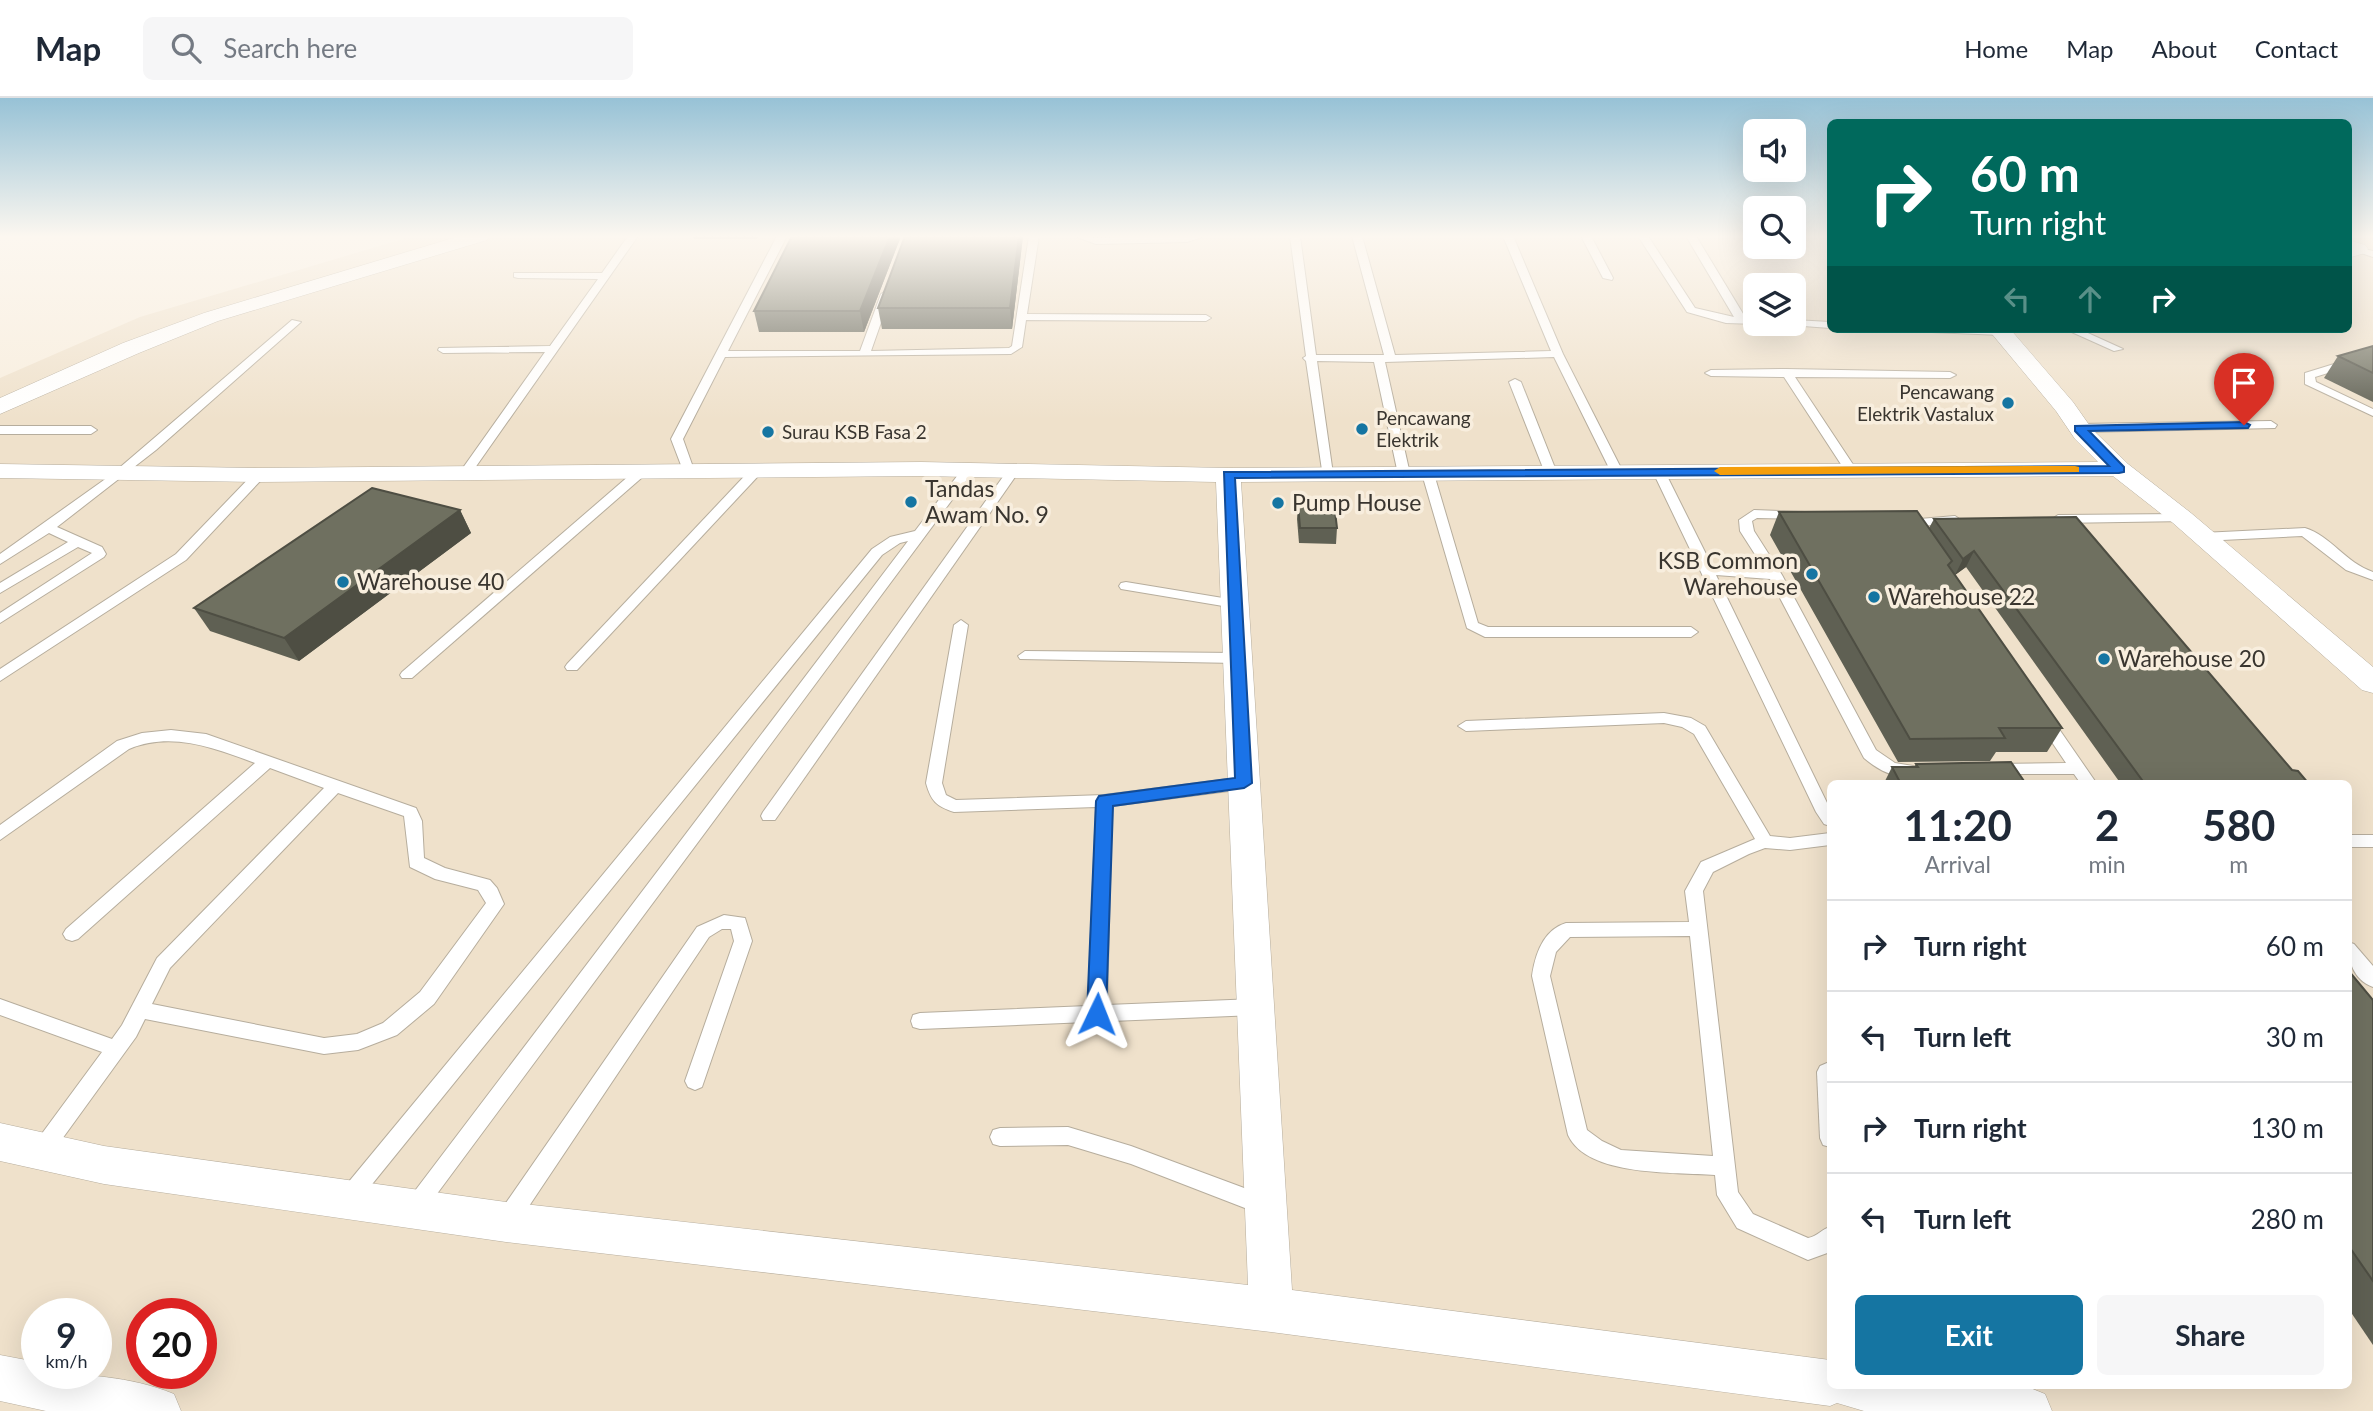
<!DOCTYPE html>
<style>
body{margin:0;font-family:Lato,sans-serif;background:#f6f6f7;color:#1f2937;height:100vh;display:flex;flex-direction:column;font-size:26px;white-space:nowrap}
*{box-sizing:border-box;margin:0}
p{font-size:23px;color:#747a83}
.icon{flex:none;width:38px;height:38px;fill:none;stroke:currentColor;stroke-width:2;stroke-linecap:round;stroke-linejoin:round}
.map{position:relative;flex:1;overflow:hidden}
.sheet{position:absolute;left:1827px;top:682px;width:525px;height:609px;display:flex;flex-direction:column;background:#fff;border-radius:10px;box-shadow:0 7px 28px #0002}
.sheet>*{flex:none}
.guide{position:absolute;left:1827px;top:21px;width:525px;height:214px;border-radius:10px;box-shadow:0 7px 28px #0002;background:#00695c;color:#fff;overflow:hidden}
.tools{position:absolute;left:1743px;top:21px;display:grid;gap:14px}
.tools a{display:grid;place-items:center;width:63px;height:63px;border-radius:10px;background:#fff;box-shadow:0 7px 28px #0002;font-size:35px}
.speed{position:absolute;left:21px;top:1200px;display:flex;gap:14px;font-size:35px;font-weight:700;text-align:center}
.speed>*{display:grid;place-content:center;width:91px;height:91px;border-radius:50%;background:#fff;box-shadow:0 7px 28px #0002;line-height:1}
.speed small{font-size:18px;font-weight:400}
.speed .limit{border:10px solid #d22;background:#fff;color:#111}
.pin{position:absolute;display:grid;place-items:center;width:60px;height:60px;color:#fff;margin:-72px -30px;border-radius:50% 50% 50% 0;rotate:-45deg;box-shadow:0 0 7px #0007}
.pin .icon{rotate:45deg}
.me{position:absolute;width:77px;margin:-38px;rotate:2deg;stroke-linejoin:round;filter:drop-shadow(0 0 5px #0008)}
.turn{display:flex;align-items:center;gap:24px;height:147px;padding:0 28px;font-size:32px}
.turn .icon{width:91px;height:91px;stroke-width:2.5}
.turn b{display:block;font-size:49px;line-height:60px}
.lanes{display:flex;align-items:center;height:66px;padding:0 28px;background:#0003;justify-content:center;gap:35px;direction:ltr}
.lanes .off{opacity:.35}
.eta{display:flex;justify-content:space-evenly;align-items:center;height:119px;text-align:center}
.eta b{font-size:42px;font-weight:700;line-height:49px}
.action{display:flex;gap:14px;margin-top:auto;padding:14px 28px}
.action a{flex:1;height:80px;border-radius:10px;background:#1575a2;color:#fff;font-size:28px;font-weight:700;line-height:80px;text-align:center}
.action a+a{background:#f6f6f7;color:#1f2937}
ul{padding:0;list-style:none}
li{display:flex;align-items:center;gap:21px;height:91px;padding:0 28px;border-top:2px solid #e0e1e3}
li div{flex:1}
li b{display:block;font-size:26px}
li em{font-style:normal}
header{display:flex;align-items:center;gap:42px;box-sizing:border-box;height:98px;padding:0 35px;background:#fff;border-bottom:2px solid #e0e1e3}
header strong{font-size:33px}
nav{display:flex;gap:38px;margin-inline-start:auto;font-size:24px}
.search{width:490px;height:63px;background:#f6f6f7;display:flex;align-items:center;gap:18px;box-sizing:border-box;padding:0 24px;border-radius:10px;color:#747a83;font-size:26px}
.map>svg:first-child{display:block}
</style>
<header>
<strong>Map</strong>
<div class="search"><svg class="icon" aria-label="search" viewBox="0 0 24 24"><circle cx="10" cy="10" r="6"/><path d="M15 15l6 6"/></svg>Search here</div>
<nav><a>Home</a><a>Map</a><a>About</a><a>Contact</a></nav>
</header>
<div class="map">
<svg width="2373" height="1313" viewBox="0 0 2373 1313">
<rect width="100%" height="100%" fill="#f8eede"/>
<path fill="#efe1cb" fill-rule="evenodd" d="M 413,138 L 1755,138 L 1755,149 L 1794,149 L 1794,138 L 1830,138 L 1830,231 L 2348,231 L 2349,138 L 2373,138 L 2373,1313 L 0,1313 L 0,280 L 140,219 ZM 1755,187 L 1794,187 L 1794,226 L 1755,226 ZM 1830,686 L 2348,686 L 2348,1288 L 1830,1288 ZM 37,1216 L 96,1216 L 96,1276 L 37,1276 ZM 142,1216 L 201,1216 L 201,1276 L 142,1276 Z"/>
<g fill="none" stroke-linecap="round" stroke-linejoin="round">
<defs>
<g id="service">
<polygon points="628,138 638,138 470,377 462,377 460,374 545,254 443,255 438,252 439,250 550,248 598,181 518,180 514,179 514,175 602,175"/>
<polygon points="777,138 787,138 728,253 860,253 881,196 886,193 891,196 871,253 1009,250 1012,248 1029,138 1039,138 1027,216 1206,217 1211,220 1206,223 1026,222 1022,249 1011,256 725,259 683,341 694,372 688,376 684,375 671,341"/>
<polygon points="1074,138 1096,140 1205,138 1187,144 1096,146"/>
<polygon points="1290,138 1300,138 1316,257 1384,257 1352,138 1362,138 1395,257 1551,253 1503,138 1513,138 1563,256 1623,374 1621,377 1617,378 1611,374 1554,259 1385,264 1410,376 1404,380 1398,376 1374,264 1317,263 1333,376 1327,380 1323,379 1306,263 1303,260 1306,258"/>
<polygon points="1581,138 1591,138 1613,180 1612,182 1603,180"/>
<polygon points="1638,138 1648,138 1695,210 1734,219 1686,138 1696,138 1745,219 1755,220 1757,226 1726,225 1687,214"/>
<polygon points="2355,149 2373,153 2373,159 2355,153"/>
<polygon points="292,222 301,224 156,352 57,429 102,449 106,456 104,459 0,525 0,515 92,455 78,449 0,495 0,485 68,444 49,435 0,466 0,456 111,377"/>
<polygon points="1794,222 1830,224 1830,230 1790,227 1794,226"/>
<polygon points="1926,231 2002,231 2006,234 2001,237 1931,234"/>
<polygon points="2065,231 2079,231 2123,251 2114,253"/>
<polygon points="2373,254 2373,261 2315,279 2316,284 2373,311 2373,318 2305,286 2305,275"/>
<polygon points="1786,271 1950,274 1956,277 1950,280 1795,279 1856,371 1850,375 1846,374 1784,279 1711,278 1705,275 1711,272"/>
<polygon points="1515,281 1521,284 1557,375 1555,378 1547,378 1545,375 1509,284"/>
<polygon points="2271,323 2277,327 2275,330 2079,334 2073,330 2079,326"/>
<polygon points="0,328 91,328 97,332 91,336 0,336"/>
<polygon points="757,368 761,369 761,375 577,572 567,572 565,569 567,566 753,369"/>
<polygon points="968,368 972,369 972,375 422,1116 415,1119 408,1116 404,1109 408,1102 908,443 900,445 882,457 356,1106 349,1109 342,1106 338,1099 342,1092 872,451 890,439 915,433 964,369"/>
<polygon points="1014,368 1020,372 775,722 763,722 761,718 763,714 1010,369"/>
<polygon points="642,369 648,373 646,376 412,580 402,580 400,577 402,574 638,370"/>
<path d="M 1659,370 L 1665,374 L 1712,468 L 1765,472 L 1740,433 L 1739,422 L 1754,412 L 1805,414 L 1806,417 L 1800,421 L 1757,420 L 1752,423 L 1754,433 L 1782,477 L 1876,652 L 1895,665 L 1919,669 L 1921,673 L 1919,677 C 1899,683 1879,673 1864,660 L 1770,481 L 1716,477 L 1830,711 L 1830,728 L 1824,726 L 1816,714 L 1653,374 Z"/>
<polygon points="1428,372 1434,376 1478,525 1488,529 1691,529 1698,534 1691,539 1485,539 1467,530 1422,376"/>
<polygon points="259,373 263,374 263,380 186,462 0,583 0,571 176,456 255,374"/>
<polygon points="2182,416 2187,417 2187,423 2058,425 2052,421 2058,417"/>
<polygon points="1955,418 1961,422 1960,425 1920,428 1922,434 1915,438 1908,434 1908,422"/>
<path d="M 2305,430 C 2331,438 2346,465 2373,474 L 2373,482 L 2346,472 L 2302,438 L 2202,443 L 2195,439 L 2202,435 Z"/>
<polygon points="1126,484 1235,502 1242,506 1235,510 1121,491 1119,488 1121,485"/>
<path d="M 961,522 L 968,527 L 942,685 L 946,697 L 956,702 L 1104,697 L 1244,679 L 1250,681 L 1252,685 L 1250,689 L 1244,691 L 1112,708 L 1107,907 L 1255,901 L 1262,903 L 1264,909 L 1262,915 L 1255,917 L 920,931 L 913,929 L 911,923 L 913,917 L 920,915 L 1088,908 L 1096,709 L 954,714 C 936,708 931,703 926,685 L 954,527 Z"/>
<polygon points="1025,553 1237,555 1244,560 1237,565 1020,561 1018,558"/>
<path d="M 1664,615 L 1691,620 L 1705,628 L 1770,738 L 1790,740 L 1830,735 L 1830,747 L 1790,752 L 1765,750 L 1749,756 L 1713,774 L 1703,793 L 1738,1094 L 1753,1116 L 1808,1140 C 1818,1138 1822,1131 1830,1129 L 1830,1154 L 1808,1162 L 1737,1130 L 1717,1097 L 1715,1077 C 1676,1074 1587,1079 1568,1037 L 1532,878 C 1535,857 1543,832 1566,825 L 1689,824 L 1685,793 L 1701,764 L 1755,741 L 1694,636 L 1682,629 L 1664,625 L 1466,633 L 1458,628 L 1466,623 ZM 1690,838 L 1713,1058 L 1621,1052 L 1602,1043 L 1587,1032 L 1550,878 L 1556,854 L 1570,839 Z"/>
<polygon points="2045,617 2050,618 2097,686 2081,686 2074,676 1989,676 1987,672 1995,666 2066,665 2037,622"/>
<path d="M 171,632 L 206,636 L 416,710 L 422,723 L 424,760 L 445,770 L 490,782 L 497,790 L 504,806 L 434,906 L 397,937 L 358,952 L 324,956 L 145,921 L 136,939 L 49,1059 L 42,1061 L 35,1059 L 32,1052 L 35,1045 L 102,954 L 0,917 L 0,901 L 112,941 L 122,927 L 157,860 L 324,690 L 270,670 L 78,841 L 72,843 L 66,841 L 63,836 L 66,831 L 255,665 C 214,650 172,633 129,651 L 0,742 L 0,727 L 117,643 L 142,635 ZM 338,695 L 404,718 L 410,769 L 435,781 L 478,792 L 486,805 L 420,894 L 383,925 L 357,936 L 324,940 L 152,906 L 170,870 Z"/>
<rect x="2348" y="737" width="25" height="12"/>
<polygon points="724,817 745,820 752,843 702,989 695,992 688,989 685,983 734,843 731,831 722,831 709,839 515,1129 507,1132 499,1129 496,1122 499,1115 697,829"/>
<path d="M 2348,844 L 2354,846 L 2373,868 L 2373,889 C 2353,882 2348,862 2348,844 Z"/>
<polygon points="1827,965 1830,967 1830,1049 1823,1047 1820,1040 1817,974 1820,968"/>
<polygon points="1068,1029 1131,1048 1263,1097 1270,1100 1274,1107 1270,1114 1263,1117 1131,1066 1068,1047 1000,1048 993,1046 990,1039 993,1032 1000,1030"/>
</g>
<g id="minor">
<polygon points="460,138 490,138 487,142 218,223 139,255 0,316 0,300 123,245 204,215"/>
<polygon points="2348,142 2365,147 2368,151 2365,155 2348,160"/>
<polygon points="1988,231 2010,231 2073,304 2092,331 2128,366 2191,415 2373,569 2373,595 2362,592 2173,425 2113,378 1241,384 1292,1192 1830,1262 1830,1288 2028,1289 2045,1296 2052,1313 1864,1313 1837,1305 1830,1308 1271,1234 506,1144 104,1086 0,1063 0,1025 104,1048 506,1104 1248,1187 1216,384 921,378 259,384 0,380 0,366 259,370 921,364 1228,370 2098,364 2075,341 2056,313"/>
<path d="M 0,1257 L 37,1264 L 37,1276 C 84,1276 130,1278 174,1296 L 181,1313 L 46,1313 L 0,1303 Z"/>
</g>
</defs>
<use href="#service" stroke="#b6ad9d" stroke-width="2"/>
<use href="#minor" stroke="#b6ad9d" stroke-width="1"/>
<use href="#service" fill="#fff" fill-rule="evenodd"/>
<use href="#minor" fill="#fff" fill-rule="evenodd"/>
</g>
<g fill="#5f6053">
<polygon points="693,138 759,138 757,141 694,141"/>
<polygon points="792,138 901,138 864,234 759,234 754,213"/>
<polygon points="905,138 1023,138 1012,231 882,231 878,210"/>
<polygon points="2373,248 2373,304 2324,280 2338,258"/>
<polygon points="1298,405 1337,430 1336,446 1299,445 1297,421"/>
<polygon points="460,412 471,435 299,563 210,533 194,510"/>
<polygon points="1779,414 1929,430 1934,421 2292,672 2309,686 2121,686 1966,469 1955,477 2062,630 2047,654 1996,654 1990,663 1898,664 1770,437"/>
<polygon points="1916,666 2026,686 1884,686 1884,685 1892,669 1914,669"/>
<polygon points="2348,872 2373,902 2373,1247 2348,1210"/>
</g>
<g fill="#4e4e43">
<polygon points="890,138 901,138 864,234 860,213"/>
<polygon points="1019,138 1023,138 1012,231 1010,210"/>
<polygon points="460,412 471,435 299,563 284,540"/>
<polygon points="1974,453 1966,469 1955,477 1963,461"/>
</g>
<g fill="#6f7060" stroke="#4e4e43" stroke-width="2">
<polygon points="792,138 890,138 860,213 754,213"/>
<polygon points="905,138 1019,138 1010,210 878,210"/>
<polygon points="2373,248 2373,275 2338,258"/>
<polygon points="372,390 460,412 284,540 194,510"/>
<polygon points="1298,405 1334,405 1337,430 1300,430"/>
<polygon points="1917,413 1952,463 1948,467 2062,630 1999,630 2005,640 1910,641 1779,414"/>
<polygon points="2076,419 2292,672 2298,673 2309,686 2145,686 1974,453 1963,461 1934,421"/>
<polygon points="2011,664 2026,686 1901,686 1892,669 1918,669 1916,666"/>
<polygon points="2348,872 2373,902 2373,1183 2348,1147"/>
</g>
<linearGradient id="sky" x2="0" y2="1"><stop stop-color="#97c2d6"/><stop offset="0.43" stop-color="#fcf7f0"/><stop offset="1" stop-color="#fcf7f0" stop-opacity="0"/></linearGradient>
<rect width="2373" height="322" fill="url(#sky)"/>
<polygon fill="#1a73e8" stroke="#114b97" stroke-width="2" points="2244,324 2250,327 2248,330 2089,333 2124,369 2124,374 2119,375 1235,380 1252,685 1244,690 1113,708 1106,916 1104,921 1097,924 1090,921 1087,916 1096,703 1099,698 1235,680 1224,374 2109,368 2075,333 2075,328"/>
<polygon fill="#f59e0b" points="2075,368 2079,369 2079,374 1720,377 1714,373 1720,369"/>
<g fill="#1575a2" stroke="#f8eede" stroke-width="2.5">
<circle cx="2008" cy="305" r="7"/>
<circle cx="1362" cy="331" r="7"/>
<circle cx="768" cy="334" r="7"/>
<circle cx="911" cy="404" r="7"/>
<circle cx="1278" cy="405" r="7"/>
<circle cx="1812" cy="476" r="7"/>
<circle cx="343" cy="484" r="7"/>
<circle cx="1874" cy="499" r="7"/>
<circle cx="2104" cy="561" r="7"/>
</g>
<g text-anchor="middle" stroke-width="7" stroke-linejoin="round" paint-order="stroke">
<g font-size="19" fill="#39352f" stroke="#f8eede" text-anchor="start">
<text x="1994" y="301" text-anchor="end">Pencawang<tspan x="1994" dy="22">Elektrik Vastalux</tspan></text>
<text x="1376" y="327">Pencawang<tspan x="1376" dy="22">Elektrik</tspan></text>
<text x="782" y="341">Surau KSB Fasa 2</text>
</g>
<g font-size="23" fill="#39352f" stroke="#f8eede" text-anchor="start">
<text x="925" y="399">Tandas<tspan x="925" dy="26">Awam No. 9</tspan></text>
<text x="1292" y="413">Pump House</text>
<text x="1798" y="471" text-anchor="end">KSB Common<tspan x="1798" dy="26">Warehouse</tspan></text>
<text x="357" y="492">Warehouse 40</text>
<text x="1888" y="507">Warehouse 22</text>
<text x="2118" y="569">Warehouse 20</text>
</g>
</g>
</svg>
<div class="tools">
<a><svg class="icon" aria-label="sound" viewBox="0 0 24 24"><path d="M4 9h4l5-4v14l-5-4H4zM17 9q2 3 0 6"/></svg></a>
<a><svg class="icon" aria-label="search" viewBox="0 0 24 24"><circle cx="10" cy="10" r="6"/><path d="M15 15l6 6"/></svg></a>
<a><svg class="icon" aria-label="layers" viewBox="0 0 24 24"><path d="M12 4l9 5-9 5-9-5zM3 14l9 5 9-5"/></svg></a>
</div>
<div class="speed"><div>9<small>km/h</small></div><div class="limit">20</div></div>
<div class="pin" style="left:2244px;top:327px;background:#d93025"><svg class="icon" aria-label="arrive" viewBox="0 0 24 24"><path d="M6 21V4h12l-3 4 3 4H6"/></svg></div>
<svg class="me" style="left:1097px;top:916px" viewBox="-20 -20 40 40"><path d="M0-17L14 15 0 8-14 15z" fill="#1a73e8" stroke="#fff" stroke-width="4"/></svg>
<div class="guide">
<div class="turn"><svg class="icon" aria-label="right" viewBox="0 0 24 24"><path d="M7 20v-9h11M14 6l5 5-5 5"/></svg><div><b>60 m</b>Turn right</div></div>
<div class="lanes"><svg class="icon off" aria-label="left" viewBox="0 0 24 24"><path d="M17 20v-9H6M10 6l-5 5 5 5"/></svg><svg class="icon off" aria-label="ahead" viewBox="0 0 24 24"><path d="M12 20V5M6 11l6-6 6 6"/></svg><svg class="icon" aria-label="right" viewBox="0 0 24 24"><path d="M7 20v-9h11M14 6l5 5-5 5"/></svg></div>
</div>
<section class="sheet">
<div class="eta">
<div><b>11:20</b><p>Arrival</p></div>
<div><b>2</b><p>min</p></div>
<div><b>580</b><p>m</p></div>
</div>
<ul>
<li><svg class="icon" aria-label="right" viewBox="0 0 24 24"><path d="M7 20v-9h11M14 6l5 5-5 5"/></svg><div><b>Turn right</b></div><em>60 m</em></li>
<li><svg class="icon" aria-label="left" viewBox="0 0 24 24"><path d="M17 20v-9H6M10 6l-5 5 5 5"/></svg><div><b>Turn left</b></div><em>30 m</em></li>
<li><svg class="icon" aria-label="right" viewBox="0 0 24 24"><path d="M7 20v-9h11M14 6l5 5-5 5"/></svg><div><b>Turn right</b></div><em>130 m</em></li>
<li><svg class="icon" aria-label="left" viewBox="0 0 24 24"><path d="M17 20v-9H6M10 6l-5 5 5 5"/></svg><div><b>Turn left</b></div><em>280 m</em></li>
</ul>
<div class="action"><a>Exit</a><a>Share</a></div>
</section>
</div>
